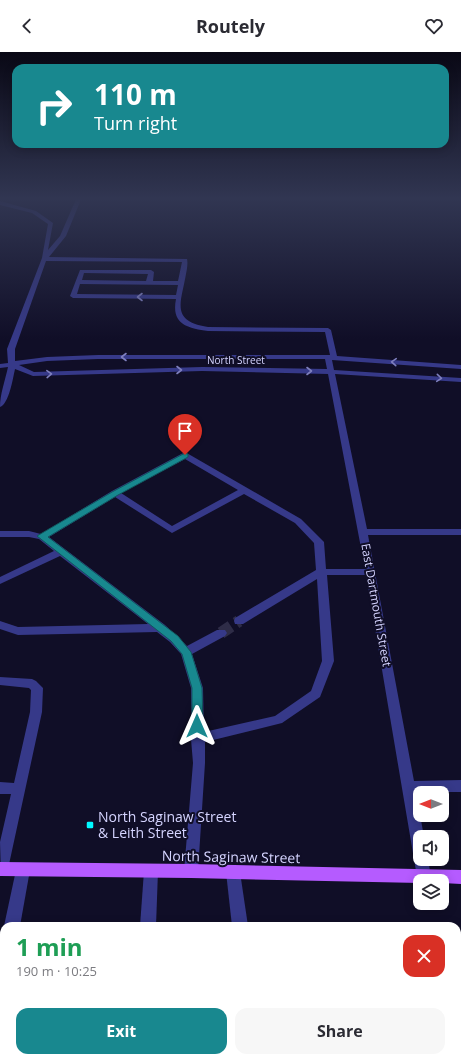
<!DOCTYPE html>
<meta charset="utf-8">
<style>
body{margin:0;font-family:"Open Sans",sans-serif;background:#f7f7f7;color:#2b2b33;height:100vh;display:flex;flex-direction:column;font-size:15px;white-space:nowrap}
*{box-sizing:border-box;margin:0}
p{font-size:13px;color:#7c7c81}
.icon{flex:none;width:22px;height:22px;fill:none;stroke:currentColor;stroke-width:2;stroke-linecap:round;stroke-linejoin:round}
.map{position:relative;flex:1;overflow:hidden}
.sheet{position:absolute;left:0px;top:870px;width:461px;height:140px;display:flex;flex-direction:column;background:#fff;border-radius:12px 12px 0 0;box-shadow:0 2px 10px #0003}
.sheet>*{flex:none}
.guide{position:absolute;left:12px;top:12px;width:437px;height:84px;border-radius:12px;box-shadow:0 2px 10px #0003;background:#18888f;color:#fff;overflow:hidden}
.needle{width:26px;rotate:270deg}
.fabs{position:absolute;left:413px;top:734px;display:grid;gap:8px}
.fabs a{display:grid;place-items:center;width:36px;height:36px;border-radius:8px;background:#fff;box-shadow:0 2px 10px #0003;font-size:20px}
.pin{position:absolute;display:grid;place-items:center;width:34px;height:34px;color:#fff;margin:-41px -17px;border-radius:50% 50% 50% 0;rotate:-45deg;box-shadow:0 0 4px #0007}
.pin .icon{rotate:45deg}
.me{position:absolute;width:44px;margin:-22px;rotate:0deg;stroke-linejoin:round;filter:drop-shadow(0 0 3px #0008)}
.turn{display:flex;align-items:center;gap:14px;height:84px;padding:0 16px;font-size:18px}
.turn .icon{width:52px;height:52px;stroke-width:2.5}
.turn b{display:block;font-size:28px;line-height:34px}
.round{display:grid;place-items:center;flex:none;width:42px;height:42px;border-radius:12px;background:#f7f7f7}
.overview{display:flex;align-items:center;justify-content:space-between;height:68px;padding:0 16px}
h1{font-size:24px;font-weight:700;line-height:30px;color:#1e9e55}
.button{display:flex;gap:8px;margin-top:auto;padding:8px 16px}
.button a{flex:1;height:46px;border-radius:12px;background:#18888f;color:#fff;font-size:16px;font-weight:700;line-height:46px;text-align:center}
.button a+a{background:#f7f7f7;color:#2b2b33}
header{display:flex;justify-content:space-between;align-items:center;height:52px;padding:0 16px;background:#fff;font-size:18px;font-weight:700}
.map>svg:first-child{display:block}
</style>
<header><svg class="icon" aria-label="back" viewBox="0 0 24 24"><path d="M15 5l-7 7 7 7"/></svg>Routely<svg class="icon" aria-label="heart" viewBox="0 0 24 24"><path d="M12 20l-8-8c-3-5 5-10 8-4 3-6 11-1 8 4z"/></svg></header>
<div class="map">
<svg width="461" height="1010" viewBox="0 0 461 1010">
<rect width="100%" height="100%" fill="#100e27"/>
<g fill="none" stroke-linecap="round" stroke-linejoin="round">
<polyline stroke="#2e2c47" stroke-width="12" stroke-dasharray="12 6" stroke-linecap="butt" points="221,581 239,569"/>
<g fill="#363989" fill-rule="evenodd">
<path d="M 77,145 L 82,145 L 66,184 L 49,205 L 187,207 C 188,211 187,217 186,222 C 181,251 170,269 208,275 L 328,276 L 331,278 L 337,304 L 461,313 L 461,317 L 332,308 L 334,318 L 461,326 L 461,330 L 335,322 L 367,477 L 461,477 L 461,483 L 368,483 L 414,729 L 461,728 L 461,740 L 416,740 L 424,785 L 420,785 L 420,807 L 428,807 L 431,825 L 429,829 L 420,830 L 417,825 L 366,523 L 327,523 L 334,609 L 320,645 L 282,671 L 205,690 L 205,711 L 198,819 L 196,824 L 191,826 L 186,824 L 184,819 L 193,711 L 191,687 L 192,684 L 191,636 L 181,602 L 170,590 L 157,580 L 18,583 L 0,577 L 0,569 L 18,575 L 148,572 L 60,504 L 0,532 L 0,525 L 54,499 L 39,487 L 29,485 L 0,485 L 0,479 L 29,479 L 41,482 L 112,439 L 185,400 L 301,467 L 324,490 L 326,517 L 365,517 L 328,322 L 202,319 L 33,324 L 15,317 C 13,326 9,352 0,355 C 0,342 5,329 8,315 L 0,316 L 0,312 L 8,311 L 7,297 L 42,206 L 48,172 L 32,161 L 0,153 L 0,149 L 36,159 L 53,171 L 48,198 L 60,184 ZM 46,209 L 182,210 L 178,229 L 153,229 L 154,220 L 151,218 L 80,218 L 70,244 L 73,246 L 176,247 C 171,272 187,276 208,279 L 325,280 L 330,303 L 98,303 L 47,305 L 15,309 L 15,297 ZM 84,221 L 148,222 L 146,229 L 82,228 ZM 80,232 L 178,233 L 176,243 L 77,242 ZM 98,307 L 325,307 L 327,317 L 202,315 L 34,320 L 19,313 L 47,309 ZM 185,407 L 238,438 L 172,474 L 121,441 ZM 244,442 L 295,471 L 314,491 L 316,518 L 235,566 L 234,569 L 235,572 L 243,572 L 317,527 L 322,609 L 311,639 L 275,664 L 204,680 L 203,636 L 192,602 L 225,584 L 227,581 L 225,578 L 217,578 L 187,594 L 165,573 L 49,485 L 115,445 L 172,481 Z"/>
<polygon points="0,625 32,627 36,629 43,636 42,660 8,817 6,822 1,824 0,790 11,742 0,742 0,730 14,731 30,660 31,638 29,636 0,633"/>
<polygon points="23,811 28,813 30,818 20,874 4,874 16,818 18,813"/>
<polygon points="151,812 156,814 158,819 156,874 140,874 144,819 146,814"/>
<polygon points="233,813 238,815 240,820 248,874 232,874 226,820 228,815"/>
<polygon points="4,898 4,917 0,919 0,900"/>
<polygon points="123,1006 139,1006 138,1010 122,1010"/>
<polygon points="191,1006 207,1006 206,1010 190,1010"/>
<polygon points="260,1006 276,1006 277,1010 261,1010"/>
</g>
<polygon fill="#b55bff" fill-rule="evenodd" points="0,810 191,812 461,818 461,832 442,831 442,829 420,829 420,831 191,826 0,824"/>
</g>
<defs><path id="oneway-chevron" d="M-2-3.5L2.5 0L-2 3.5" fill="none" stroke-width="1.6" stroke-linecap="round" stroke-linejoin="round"/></defs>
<g stroke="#7e7fbe">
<use href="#oneway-chevron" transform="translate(140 245) rotate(-180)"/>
<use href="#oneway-chevron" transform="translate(124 305) rotate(-180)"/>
<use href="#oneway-chevron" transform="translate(394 310) rotate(-176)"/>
<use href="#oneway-chevron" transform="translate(179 318)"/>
<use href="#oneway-chevron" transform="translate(309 319)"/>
<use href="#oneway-chevron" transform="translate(49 322) rotate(-2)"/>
<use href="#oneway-chevron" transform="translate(439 326) rotate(5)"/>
</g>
<linearGradient id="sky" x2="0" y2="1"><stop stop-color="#090815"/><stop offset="0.51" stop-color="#313652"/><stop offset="1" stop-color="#313652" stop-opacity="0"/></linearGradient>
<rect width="461" height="287" fill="url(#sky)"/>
<polygon fill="#18888f" stroke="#10585d" points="185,401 188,402 188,405 118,443 48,485 178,584 191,600 202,636 203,674 201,677 197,679 193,677 192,674 192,636 182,602 171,589 37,484 112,440"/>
<rect fill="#00f9ff" stroke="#100e27" stroke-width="1.5" x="86" y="769" width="8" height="8" rx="2"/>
<g text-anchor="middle" stroke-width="4" stroke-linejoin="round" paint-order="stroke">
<g font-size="10" fill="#d5d4ff" stroke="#100e27">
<text x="236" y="312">North Street</text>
</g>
<g font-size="12" fill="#d5d4ff" stroke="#100e27">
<text transform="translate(376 553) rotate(80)" y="4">East Dartmouth Street</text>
</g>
<g font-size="14" fill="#d5d4ff" stroke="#100e27" text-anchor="start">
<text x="98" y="770">North Saginaw Street<tspan x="98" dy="16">&amp; Leith Street</tspan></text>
</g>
<g font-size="14" fill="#d5d4ff" stroke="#100e27">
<text transform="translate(231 805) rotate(1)" y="5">North Saginaw Street</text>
</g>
</g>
</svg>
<div class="fabs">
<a><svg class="needle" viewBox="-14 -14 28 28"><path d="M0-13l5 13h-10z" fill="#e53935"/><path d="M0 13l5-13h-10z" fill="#7c7c81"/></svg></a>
<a><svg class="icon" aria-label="sound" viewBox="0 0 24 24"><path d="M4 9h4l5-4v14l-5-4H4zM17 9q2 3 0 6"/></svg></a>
<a><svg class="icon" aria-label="layers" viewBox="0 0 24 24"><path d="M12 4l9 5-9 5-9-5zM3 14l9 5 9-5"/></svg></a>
</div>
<div class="pin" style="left:185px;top:403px;background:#d93025"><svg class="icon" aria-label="arrive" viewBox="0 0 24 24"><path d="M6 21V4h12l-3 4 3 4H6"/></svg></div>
<svg class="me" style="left:197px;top:674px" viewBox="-20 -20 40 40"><path d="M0-17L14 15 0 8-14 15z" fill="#18888f" stroke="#fff" stroke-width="4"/></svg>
<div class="guide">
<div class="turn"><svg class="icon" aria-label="right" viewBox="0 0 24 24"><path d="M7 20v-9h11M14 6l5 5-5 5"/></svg><div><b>110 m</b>Turn right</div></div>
</div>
<section class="sheet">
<div class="overview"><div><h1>1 min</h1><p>190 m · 10:25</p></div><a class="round" style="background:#d93025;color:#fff"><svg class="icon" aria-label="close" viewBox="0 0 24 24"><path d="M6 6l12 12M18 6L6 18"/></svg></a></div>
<div class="button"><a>Exit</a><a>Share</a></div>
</section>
</div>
